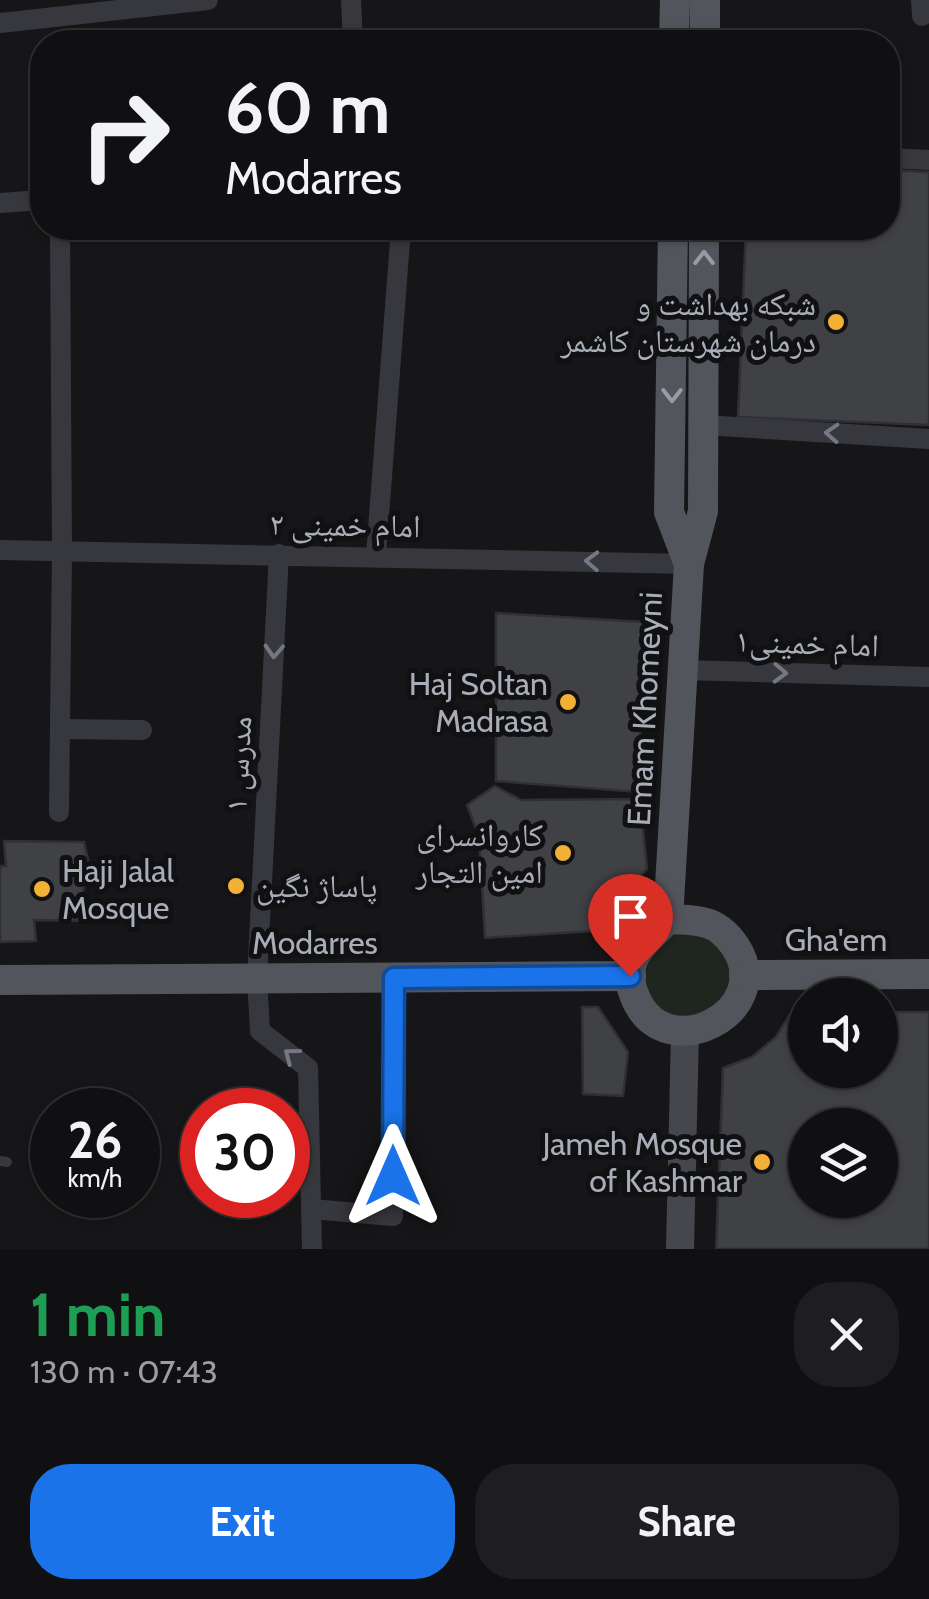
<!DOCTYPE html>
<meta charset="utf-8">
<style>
body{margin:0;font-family:Cabin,"Noto Naskh Arabic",sans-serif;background:#1e1e20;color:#f1f3f6;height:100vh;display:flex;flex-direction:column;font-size:38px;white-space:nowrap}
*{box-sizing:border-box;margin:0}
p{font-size:32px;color:#9c9d9f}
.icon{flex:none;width:55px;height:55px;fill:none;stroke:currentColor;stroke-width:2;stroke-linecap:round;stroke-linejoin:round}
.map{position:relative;height:1249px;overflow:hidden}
.side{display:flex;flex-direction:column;background:#101012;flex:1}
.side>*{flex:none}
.banner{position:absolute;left:30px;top:30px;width:870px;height:210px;border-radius:40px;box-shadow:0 2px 8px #0004,0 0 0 2px #303032;background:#101012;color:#f1f3f6;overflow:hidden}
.fabs{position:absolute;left:788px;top:978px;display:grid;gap:20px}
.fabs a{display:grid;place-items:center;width:110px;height:110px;border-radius:50%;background:#101012;box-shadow:0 2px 8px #0004,0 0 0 2px #303032;font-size:50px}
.speed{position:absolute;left:30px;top:1088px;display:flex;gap:20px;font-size:50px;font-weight:700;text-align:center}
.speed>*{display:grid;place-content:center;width:130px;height:130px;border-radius:50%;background:#101012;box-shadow:0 2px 8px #0004,0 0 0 2px #303032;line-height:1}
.speed small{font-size:25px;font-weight:400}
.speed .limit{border:15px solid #d22;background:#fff;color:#111}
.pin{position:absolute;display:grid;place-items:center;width:85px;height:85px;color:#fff;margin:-102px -42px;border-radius:50% 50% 50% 0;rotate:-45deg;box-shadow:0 0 10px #0007}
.pin .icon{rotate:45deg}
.me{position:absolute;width:110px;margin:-55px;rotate:0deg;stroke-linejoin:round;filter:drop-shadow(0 0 8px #0008)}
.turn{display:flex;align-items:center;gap:35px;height:210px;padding:0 30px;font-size:45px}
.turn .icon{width:130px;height:130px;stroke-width:2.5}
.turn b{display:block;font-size:70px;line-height:85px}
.round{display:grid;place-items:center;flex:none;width:105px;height:105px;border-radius:40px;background:#1e1e20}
.overview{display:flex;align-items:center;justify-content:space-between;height:170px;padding:0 30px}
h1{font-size:60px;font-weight:800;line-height:75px;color:#1e9e55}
.primary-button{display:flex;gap:20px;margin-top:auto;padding:20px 30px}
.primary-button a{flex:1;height:115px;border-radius:40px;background:#1a73e8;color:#fff;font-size:40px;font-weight:800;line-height:115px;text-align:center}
.primary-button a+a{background:#1e1e20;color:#f1f3f6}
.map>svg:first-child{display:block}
</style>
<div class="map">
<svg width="929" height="1249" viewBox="0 0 929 1249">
<rect width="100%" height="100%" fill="#161618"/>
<polygon fill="#1e261f" points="697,927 734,958 725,1005 685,1023 647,1000 643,957 665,932"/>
<g fill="#404145" stroke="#303034" stroke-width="2.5" fill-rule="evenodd">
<polygon points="888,170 929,172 929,425 738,417 746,228 888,228"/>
<polygon points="496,613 643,622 639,792 496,781"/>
<polygon points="495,786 521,800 640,799 647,869 592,931 485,938 479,837 467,805"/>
<polygon points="4,841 84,842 89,864 83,892 88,921 34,920 36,941 0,942 0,866 6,866"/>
<polygon points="582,1007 598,1007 628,1052 623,1096 583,1094"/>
<path d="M 792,1011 L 805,1011 L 805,1070 L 880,1070 L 880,1012 L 929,1012 L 929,1249 L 716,1249 L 723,1068 L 752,1057 L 776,1037 ZM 805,1125 L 880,1125 L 880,1200 L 805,1200 Z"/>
</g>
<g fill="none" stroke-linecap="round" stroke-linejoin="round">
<polyline stroke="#37383d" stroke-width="10" points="0,1161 7,1162"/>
<g stroke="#37383d" stroke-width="20">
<polyline points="351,0 353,42"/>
<polyline points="921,0 922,16"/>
<polyline points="0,23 208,0"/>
<polyline points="888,158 929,160"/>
<polyline points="0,203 42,200"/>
<polyline points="704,425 929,439"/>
<polyline points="0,550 689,564"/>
<polyline points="279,554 257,978 260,1031 308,1068 312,1249"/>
<polyline points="376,555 401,228"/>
<polyline points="683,670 929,677"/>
<polyline points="60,729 142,730"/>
<polyline points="59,812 62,551 60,228"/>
<polyline points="311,1209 393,1216 394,977"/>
</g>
<polyline stroke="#45474d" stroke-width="28" points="680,1249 685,1032"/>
<g stroke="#53555c" stroke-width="30">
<polyline points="674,42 675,0"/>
<polyline points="705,42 705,0"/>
<polyline points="673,228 669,512 689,564"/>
<polyline points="668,919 689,564 703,511 704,228"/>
<path d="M 668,919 C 680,920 694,919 706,923 C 718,926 728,936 735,946 C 778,1011 665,1070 635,997 C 619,959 645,942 668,919 Z"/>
<polyline points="744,975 929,974"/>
<polyline points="0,980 631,976"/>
</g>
</g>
<defs><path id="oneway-chevron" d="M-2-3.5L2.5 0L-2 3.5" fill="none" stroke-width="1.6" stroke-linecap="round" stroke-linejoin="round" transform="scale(2.5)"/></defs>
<g stroke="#979ba6">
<use href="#oneway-chevron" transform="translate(704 258) rotate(-90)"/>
<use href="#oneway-chevron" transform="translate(672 395) rotate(90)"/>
</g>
<g stroke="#757881">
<use href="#oneway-chevron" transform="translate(832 433) rotate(-177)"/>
<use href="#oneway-chevron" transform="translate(592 561) rotate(-178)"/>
<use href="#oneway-chevron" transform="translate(274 651) rotate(93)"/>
<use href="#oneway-chevron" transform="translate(780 673) rotate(2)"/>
<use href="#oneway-chevron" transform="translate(291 1055) rotate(-143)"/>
</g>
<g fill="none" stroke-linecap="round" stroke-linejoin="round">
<defs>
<polyline id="route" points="393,1176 394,978 630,976"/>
</defs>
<use href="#route" stroke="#114b97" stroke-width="25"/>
<use href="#route" stroke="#1a73e8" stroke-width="18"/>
</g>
<g fill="#f2b134" stroke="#111113" stroke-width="4">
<circle cx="836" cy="322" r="10"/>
<circle cx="568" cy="702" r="10"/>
<circle cx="563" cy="853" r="10"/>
<circle cx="236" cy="886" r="10"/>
<circle cx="42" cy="889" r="10"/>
<circle cx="762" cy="1162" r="10"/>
</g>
<g text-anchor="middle" stroke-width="10" stroke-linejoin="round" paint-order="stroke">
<g font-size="32" fill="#a8adb8" stroke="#111113" text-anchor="end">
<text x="816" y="315">شبکه بهداشت و<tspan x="816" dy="37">درمان شهرستان کاشمر</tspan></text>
<text x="548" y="695">Haj Soltan<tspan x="548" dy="37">Madrasa</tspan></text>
<text x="543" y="846">کاروانسرای<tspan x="543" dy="37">امین التجار</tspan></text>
<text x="62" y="882" text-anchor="start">Haji Jalal<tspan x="62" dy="37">Mosque</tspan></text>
<text x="256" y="897" text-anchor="start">پاساژ نگین</text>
<text x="742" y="1155">Jameh Mosque<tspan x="742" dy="37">of Kashmar</tspan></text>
</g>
<g font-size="32" fill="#a8adb8" stroke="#111113">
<text transform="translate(345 525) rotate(1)" y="11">امام خمینی ۲</text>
<text transform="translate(807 643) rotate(2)" y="11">امام خمینی۱</text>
<text transform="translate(645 709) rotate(-87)" y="11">Emam Khomeyni</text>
<text transform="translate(238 764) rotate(-87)" y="11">مدرس ۱</text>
<text x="836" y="951">Gha'em</text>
<text x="315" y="954">Modarres</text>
</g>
</g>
</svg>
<div class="fabs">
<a><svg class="icon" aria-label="sound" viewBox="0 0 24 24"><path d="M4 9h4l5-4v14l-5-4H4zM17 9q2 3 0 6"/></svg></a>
<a><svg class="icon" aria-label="layers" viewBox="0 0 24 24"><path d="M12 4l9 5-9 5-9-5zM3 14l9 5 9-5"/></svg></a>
</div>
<div class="speed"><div>26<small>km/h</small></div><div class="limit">30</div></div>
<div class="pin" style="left:630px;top:976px;background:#d93025"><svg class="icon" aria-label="arrive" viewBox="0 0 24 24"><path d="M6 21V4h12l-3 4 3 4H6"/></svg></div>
<svg class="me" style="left:393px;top:1176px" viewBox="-20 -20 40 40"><path d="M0-17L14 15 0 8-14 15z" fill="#1a73e8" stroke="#fff" stroke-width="4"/></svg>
<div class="banner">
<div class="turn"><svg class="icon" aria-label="right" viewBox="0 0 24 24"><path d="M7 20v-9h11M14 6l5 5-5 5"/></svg><div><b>60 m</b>Modarres</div></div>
</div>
</div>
<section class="side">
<div class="overview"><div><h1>1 min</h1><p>130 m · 07:43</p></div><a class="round"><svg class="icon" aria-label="close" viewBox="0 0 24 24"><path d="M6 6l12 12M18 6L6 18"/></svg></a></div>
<div class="primary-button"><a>Exit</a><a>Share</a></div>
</section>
